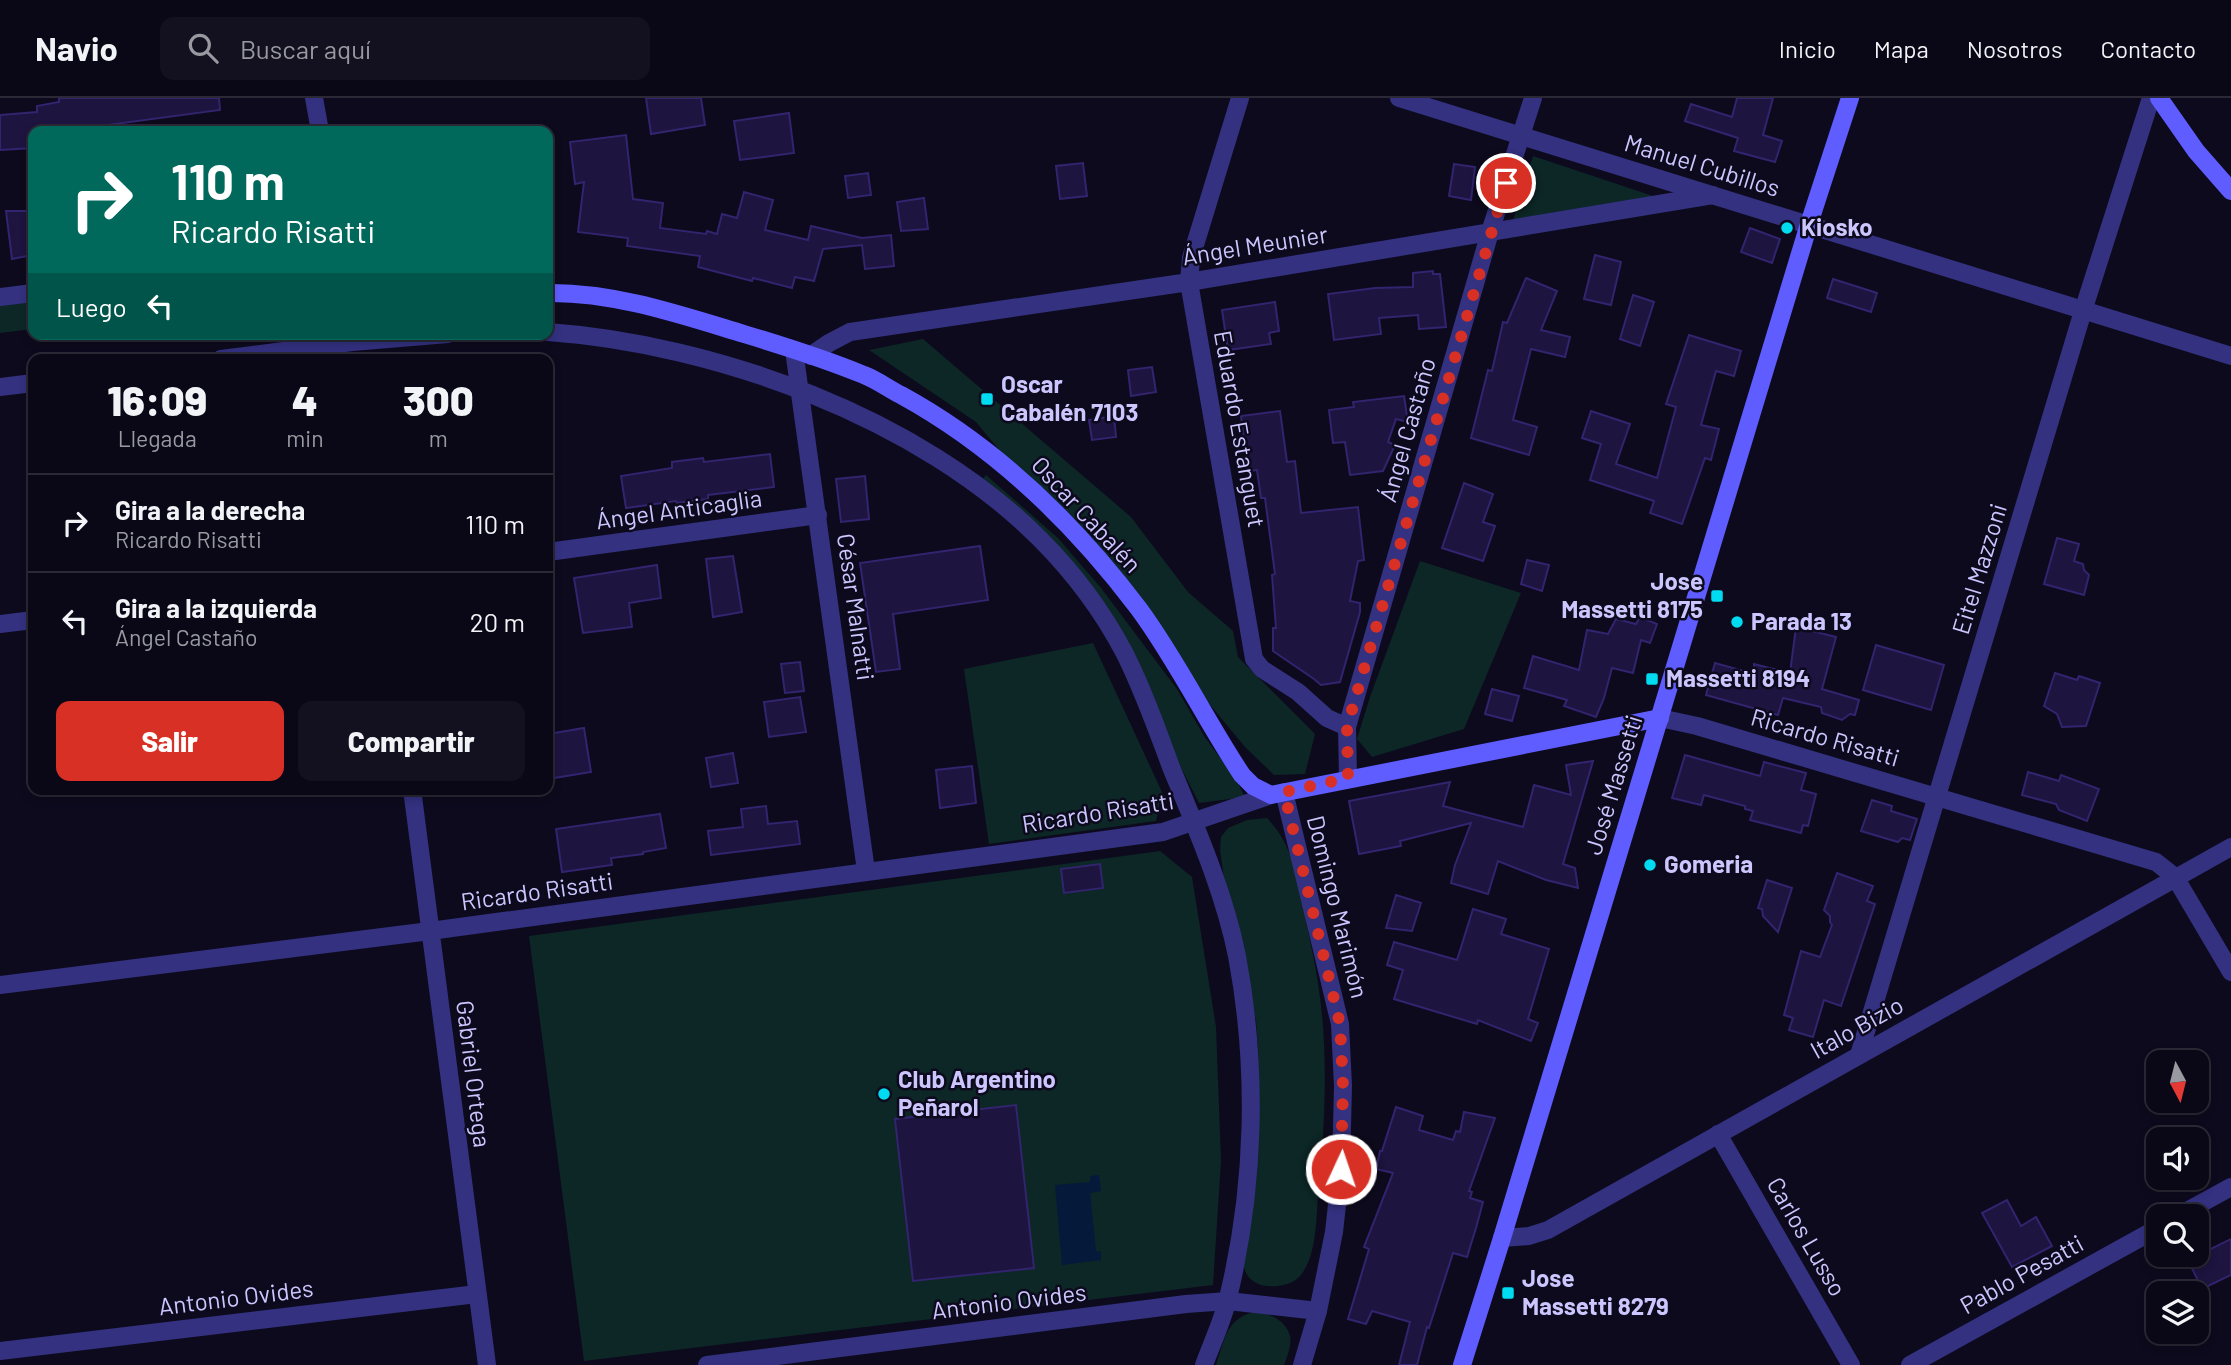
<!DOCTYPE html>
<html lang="es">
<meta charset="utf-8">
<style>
body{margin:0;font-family:Barlow,sans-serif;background:#13111f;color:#f1f3f6;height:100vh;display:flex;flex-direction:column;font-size:26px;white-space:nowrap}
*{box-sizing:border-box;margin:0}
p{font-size:23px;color:#999aa1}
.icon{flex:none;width:38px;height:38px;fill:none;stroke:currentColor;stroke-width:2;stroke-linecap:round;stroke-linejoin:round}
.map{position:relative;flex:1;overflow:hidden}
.panel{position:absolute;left:28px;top:256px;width:525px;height:441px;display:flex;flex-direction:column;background:#0a0816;border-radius:14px;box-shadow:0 4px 10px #0003,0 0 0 2px #2a2935}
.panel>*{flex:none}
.banner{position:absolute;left:28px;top:28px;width:525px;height:214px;border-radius:14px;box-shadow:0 4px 10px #0003,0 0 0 2px #2a2935;background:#00695c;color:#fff;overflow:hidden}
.needle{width:46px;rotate:173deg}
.controls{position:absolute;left:2146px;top:952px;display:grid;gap:14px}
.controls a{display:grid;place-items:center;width:63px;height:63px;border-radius:14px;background:#0a0816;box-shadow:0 4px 10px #0003,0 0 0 2px #2a2935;font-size:35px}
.pin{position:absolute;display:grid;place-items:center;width:60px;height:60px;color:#fff;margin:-30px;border:4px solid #fff;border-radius:50%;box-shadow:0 2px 7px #0007}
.me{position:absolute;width:77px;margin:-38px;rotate:3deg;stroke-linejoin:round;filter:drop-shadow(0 0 5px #0008)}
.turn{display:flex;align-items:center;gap:24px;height:147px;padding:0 28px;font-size:32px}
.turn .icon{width:91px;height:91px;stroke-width:2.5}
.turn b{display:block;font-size:49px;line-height:60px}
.then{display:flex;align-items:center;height:66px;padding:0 28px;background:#0003;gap:14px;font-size:26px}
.eta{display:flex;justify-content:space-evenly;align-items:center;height:119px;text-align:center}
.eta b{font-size:42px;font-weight:800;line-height:49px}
.action{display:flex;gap:14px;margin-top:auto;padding:14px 28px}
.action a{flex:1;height:80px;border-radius:14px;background:#d93025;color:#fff;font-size:28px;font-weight:800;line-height:80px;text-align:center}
.action a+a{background:#13111f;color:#f1f3f6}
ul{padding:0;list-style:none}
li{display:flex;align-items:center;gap:21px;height:98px;padding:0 28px;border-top:2px solid #2a2935}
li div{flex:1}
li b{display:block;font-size:26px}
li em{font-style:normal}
header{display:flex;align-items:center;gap:42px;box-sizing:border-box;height:98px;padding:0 35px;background:#0a0816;border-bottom:2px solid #2a2935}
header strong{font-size:33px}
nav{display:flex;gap:38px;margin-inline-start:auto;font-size:24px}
.search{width:490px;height:63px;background:#13111f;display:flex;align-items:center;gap:18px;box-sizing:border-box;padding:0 24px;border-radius:14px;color:#999aa1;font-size:26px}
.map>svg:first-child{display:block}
</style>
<header>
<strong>Navio</strong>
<div class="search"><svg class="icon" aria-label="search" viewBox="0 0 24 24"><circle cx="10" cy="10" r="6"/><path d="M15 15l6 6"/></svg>Buscar aquí</div>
<nav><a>Inicio</a><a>Mapa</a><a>Nosotros</a><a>Contacto</a></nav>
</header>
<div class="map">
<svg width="2231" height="1267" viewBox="0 0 2231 1267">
<rect width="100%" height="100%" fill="#0d0a1d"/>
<g fill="#0c2726">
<polygon points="1533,58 1662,101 1513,122"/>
<polygon points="33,201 33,231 0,235 0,205"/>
<polygon points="923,241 1131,419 1188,494 1233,533 1238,559 1315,636 1305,676 1274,677 1245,649 976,324 869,252"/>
<polygon points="986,377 1058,440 1101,490 1177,591 1204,638 1237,683 1245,699 1199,705 1095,499 979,386"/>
<polygon points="1420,463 1521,495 1464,631 1372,659 1357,641 1370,599"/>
<polygon points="1093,545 1162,694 1156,723 989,746 964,571"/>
<path d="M 1267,720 C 1294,747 1299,787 1306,823 C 1310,844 1315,864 1318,885 C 1329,955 1325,1027 1318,1097 C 1316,1123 1317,1178 1287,1186 C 1267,1192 1245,1187 1243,1164 L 1259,985 L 1258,950 L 1256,922 L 1225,787 L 1220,752 L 1221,739 L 1228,730 L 1247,722 Z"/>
<polygon points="1160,753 1192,779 1216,929 1221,1063 1213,1187 584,1263 529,838"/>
<path d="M 1253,1214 C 1268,1214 1286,1222 1290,1238 C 1292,1247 1287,1259 1284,1267 L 1216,1267 C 1225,1242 1225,1222 1253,1214 Z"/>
</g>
<polygon fill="#05193b" points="1099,1077 1101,1093 1090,1095 1096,1153 1101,1154 1101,1162 1062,1167 1055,1087 1090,1084 1090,1078"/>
<g fill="#1d143f" stroke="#32246e" stroke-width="2">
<polygon points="59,0 219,0 220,12 107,27 108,31 92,33 33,33 33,50 0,52 0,17 37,14 37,8 59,4"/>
<polygon points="646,0 701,0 705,27 651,36"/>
<polygon points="1737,0 1773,0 1763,37 1782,43 1775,64 1734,53 1738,40 1685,23 1691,6 1732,19"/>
<polygon points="789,15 794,55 740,62 734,23"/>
<polygon points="626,37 633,101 663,105 660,130 706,136 707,133 717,136 722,116 737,120 744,94 773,102 765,132 808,142 811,128 862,140 891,137 894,168 865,171 862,147 823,151 814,183 795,179 792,190 753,180 752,183 698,169 700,158 627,148 628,140 578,134 584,84 575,86 570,44"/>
<polygon points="1083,65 1087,98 1060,101 1056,68"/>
<polygon points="1454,66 1475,69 1471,102 1449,98"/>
<polygon points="868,75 871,97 848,100 845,78"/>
<polygon points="924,100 928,131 901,133 897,104"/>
<polygon points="6,113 29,113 32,157 12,161"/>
<polygon points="1750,130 1780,141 1772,165 1741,154"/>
<polygon points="1595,157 1621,164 1611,207 1584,201"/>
<polygon points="1433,173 1433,176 1440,176 1446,229 1419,231 1418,217 1379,220 1381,236 1334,242 1328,196 1375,190 1413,189 1413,175"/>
<polygon points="1526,180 1557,193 1541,232 1570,239 1565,259 1531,251 1513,322 1537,329 1529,357 1471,340 1488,272 1492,273 1503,224 1507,225"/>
<polygon points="1833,181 1877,195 1871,214 1827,200"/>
<polygon points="1633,197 1654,204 1640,248 1620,241"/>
<polygon points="1275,204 1279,233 1269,235 1271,246 1228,252 1222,212"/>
<polygon points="1689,237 1741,253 1734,278 1716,273 1701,327 1719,331 1711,362 1705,360 1682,426 1650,415 1654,403 1590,382 1601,346 1582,340 1591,313 1630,326 1616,366 1657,380 1676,309 1666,306"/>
<polygon points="1152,269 1156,294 1131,298 1128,272"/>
<polygon points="1404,298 1408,324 1396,321 1388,344 1395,347 1383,373 1350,377 1345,344 1333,345 1329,312 1354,309 1353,304"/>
<polygon points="1280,313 1287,364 1295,363 1301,415 1358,409 1364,462 1358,463 1350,503 1360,505 1360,514 1340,584 1321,587 1314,581 1273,553 1273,530 1276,530 1272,477 1275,476 1265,400 1261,400 1257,372 1248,373 1241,318"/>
<polygon points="1114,318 1116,339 1092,342 1089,322"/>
<polygon points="770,356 774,389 708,397 708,401 677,405 676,403 626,410 621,378 672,370 672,364 703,360 704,364"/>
<polygon points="865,378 869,421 841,424 836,381"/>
<polygon points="1464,385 1493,396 1483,424 1495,428 1483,463 1442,450"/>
<polygon points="2057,440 2079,446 2074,463 2083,466 2084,472 2089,477 2084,497 2044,486"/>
<polygon points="980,448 988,502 893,516 900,571 876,574 860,465"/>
<polygon points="733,458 742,514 713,519 706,461"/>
<polygon points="1527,462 1549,467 1542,493 1521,486"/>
<polygon points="657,467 661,500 629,505 632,529 583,535 574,480"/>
<polygon points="1640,519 1657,526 1650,545 1641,542 1633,575 1612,570 1604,600 1596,619 1564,608 1567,602 1524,590 1533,558 1579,572 1587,532 1608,536 1616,521 1636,526"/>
<polygon points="1796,529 1836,539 1822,591 1859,602 1855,617 1850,616 1842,622 1822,615 1821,609 1783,600 1778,617 1706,597 1715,565 1754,576 1754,566 1790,575"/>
<polygon points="1876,547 1944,567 1931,612 1863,592"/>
<polygon points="800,564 804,593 785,595 781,566"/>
<polygon points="2055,575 2077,582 2079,578 2100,585 2086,628 2062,629 2057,616 2044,608"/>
<polygon points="1492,591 1519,598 1512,623 1485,616"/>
<polygon points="800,599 806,634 769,639 764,604"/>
<polygon points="584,630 591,674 554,680 548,636"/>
<polygon points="733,655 738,685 711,689 706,660"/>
<polygon points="1685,657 1760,678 1764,664 1806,675 1801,692 1816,696 1808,728 1803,727 1801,735 1750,722 1753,713 1745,711 1745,708 1704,697 1701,707 1672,700"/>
<polygon points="1593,663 1563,766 1575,770 1578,790 1546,782 1498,763 1488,796 1451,785 1455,767 1471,725 1400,743 1401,748 1359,756 1349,703 1450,684 1443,708 1523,729 1534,687 1571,697 1566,667"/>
<polygon points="972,668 976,705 940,710 936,672"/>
<polygon points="2028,674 2059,683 2061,677 2099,691 2087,723 2059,712 2056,706 2022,697"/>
<polygon points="1872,702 1892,708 1891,713 1917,721 1910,742 1902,740 1898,744 1861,733"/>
<polygon points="766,708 768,726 797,723 800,746 711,757 708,733 743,729 741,711"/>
<polygon points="660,716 666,750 643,754 643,756 611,760 612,767 562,774 556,731"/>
<polygon points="1100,766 1103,790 1064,795 1061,771"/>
<polygon points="1837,775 1873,788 1867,803 1875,806 1841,908 1824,902 1813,939 1789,932 1793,920 1784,917 1801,853 1820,859 1832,827 1830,824 1830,818 1824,812"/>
<polygon points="1767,782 1792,790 1778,834 1763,818 1762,811 1758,810"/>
<polygon points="1396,797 1421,805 1412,833 1386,830"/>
<polygon points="1473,811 1506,821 1501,836 1549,851 1528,921 1538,925 1531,943 1478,922 1477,926 1394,901 1403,872 1387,867 1394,844 1457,862"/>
<polygon points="1016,1007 1034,1170 913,1183 895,1021"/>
<polygon points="1396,1009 1423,1018 1419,1032 1453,1042 1456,1033 1460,1034 1464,1014 1495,1020 1469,1093 1472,1094 1470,1100 1483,1104 1476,1130 1467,1159 1453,1155 1429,1230 1427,1229 1417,1267 1399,1267 1410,1224 1372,1213 1366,1226 1348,1221 1369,1151 1364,1149 1393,1075 1376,1071 1380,1053 1382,1053"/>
<polygon points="2007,1102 2021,1128 2036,1119 2052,1148 2012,1169 1982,1115"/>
<polygon points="2231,1141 2231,1177 2202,1191 2188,1162"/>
</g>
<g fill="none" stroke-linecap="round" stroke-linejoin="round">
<g stroke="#333180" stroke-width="18">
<polyline points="314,0 320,33"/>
<polyline points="1240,0 1191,160 1189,184 1254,561 1262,571 1298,594 1327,620 1347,629"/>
<polyline points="1399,0 2231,258"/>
<polyline points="0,199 33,195"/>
<path d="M 548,234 C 716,246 920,320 1040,441 C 1074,475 1103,514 1125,556 C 1143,592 1157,631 1171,669 C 1196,730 1224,793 1237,858 C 1258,970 1255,1089 1228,1200 C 1223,1222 1212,1245 1204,1267"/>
<polyline points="794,252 866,773"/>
<polyline points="810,258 829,245 850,234 1189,184 1713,97"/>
<polyline points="221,261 352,244 448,236"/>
<polyline points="0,289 33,285"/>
<polyline points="548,454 818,417"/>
<polyline points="0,526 33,522"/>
<polyline points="1660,620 1697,628 2156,764 2175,779 2231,874"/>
<polyline points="1348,680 1347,629 1490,134 1533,0"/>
<polyline points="412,691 487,1267"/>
<polyline points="1284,694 1340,926 1343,988 1341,1071 1334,1134 1318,1213 1302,1267"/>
<polyline points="0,887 430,833 1163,734 1271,697"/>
<polyline points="1859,957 2083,213 2151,0"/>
<polyline points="1718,1036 1851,1267"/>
<polyline points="2178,1118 2231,1089"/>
<polyline points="1502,1140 1529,1138 1548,1132 2231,749"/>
<polyline points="0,1253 477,1196"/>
<polyline points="707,1267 1186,1206 1228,1203 1318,1213"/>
<polyline points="1910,1267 2158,1130"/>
</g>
<g stroke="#5f5dff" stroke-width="18">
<polyline points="2159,0 2196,53 2231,93"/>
<path d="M 548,195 C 614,194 681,217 744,236 C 784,248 825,261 864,277 C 877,282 889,291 901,297 C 996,349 1074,425 1139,511 C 1178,564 1206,623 1242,677 L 1253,688 L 1271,697 L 1660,620"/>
<polyline points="1462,1267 1502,1140 1809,126 1850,0"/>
</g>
</g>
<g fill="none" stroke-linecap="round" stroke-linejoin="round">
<polyline stroke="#d93025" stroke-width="12" stroke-dasharray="0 21.6" points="1341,1071 1343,988 1340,926 1284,694 1348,680 1347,629 1506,85"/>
</g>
<g fill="#00dbf1" stroke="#0d0a1d" stroke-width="2.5">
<circle cx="1787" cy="130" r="7"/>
<rect x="980" y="294" width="14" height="14" rx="3.5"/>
<rect x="1710" y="491" width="14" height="14" rx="3.5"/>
<circle cx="1737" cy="524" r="7"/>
<rect x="1645" y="574" width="14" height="14" rx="3.5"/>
<circle cx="1650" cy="767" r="7"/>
<circle cx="884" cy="996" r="7"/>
<rect x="1501" y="1188" width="14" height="14" rx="3.5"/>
</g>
<g text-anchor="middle" stroke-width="5" stroke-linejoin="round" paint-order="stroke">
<g font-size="24" fill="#ccc6ff" stroke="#0d0a1d">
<text transform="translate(1702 68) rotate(17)" y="8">Manuel Cubillos</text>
<text transform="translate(1255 148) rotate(-9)" y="8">Ángel Meunier</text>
<text transform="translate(1239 331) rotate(80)" y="8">Eduardo Estanguet</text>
<text transform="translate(1408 332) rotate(-74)" y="8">Ángel Castaño</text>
<text transform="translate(679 412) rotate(-8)" y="8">Ángel Anticaglia</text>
<text transform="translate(1086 417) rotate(47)" y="8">Oscar Cabalén</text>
<text transform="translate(1980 471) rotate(-73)" y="8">Eitel Mazzoni</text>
<text transform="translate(855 509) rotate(82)" y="8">César Malnatti</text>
<text transform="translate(1825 640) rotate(16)" y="8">Ricardo Risatti</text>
<text transform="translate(1614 687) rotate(-73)" y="8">José Massetti</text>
<text transform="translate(1098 715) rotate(-9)" y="8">Ricardo Risatti</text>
<text transform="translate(537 794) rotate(-8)" y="8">Ricardo Risatti</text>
<text transform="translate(1337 809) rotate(76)" y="8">Domingo Marimón</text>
<text transform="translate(1857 930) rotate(-29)" y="8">Italo Bizio</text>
<text transform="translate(473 976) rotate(83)" y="8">Gabriel Ortega</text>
<text transform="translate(1806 1139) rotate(60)" y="8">Carlos Lusso</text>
<text transform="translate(2022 1177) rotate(-29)" y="8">Pablo Pesatti</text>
<text transform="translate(236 1200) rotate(-7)" y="8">Antonio Ovides</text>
<text transform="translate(1009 1204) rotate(-7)" y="8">Antonio Ovides</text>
</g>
<g font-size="24" font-weight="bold" fill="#ccc6ff" stroke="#0d0a1d" text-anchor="start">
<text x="1801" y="138">Kiosko</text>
<text x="1001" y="295">Oscar<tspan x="1001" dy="28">Cabalén 7103</tspan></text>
<text x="1703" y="492" text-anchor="end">Jose<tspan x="1703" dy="28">Massetti 8175</tspan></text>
<text x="1751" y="532">Parada 13</text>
<text x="1666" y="589">Massetti 8194</text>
<text x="1664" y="775">Gomeria</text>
<text x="898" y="990">Club Argentino<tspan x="898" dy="28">Peñarol</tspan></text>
<text x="1522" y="1189">Jose<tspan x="1522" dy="28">Massetti 8279</tspan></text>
</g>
</g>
</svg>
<div class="controls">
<a><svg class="needle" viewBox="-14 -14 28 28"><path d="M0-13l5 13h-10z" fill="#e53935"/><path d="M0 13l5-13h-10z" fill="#999aa1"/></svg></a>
<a><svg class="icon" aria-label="sound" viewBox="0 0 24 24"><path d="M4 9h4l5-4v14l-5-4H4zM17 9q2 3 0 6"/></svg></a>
<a><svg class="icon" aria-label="search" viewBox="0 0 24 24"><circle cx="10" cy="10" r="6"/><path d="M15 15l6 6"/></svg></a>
<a><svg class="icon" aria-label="layers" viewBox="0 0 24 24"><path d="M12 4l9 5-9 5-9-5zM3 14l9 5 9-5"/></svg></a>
</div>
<div class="pin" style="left:1506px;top:85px;background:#d93025"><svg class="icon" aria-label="arrive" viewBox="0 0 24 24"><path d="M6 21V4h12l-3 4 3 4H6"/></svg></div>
<svg class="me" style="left:1341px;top:1071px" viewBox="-20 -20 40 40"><circle r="17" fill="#d93025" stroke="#fff" stroke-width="3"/><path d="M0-11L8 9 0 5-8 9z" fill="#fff"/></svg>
<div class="banner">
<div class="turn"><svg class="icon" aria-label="right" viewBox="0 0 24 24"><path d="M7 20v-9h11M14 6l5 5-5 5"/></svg><div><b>110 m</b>Ricardo Risatti</div></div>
<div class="then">Luego<svg class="icon" aria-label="left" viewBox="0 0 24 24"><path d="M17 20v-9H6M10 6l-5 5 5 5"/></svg></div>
</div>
<section class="panel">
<div class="eta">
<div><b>16:09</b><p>Llegada</p></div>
<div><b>4</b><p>min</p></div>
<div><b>300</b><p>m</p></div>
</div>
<ul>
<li><svg class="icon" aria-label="right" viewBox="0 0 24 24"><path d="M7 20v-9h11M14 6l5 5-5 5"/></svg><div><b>Gira a la derecha</b><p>Ricardo Risatti</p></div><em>110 m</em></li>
<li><svg class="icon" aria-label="left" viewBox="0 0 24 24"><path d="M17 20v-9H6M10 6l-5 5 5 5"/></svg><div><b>Gira a la izquierda</b><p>Ángel Castaño</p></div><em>20 m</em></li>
</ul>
<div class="action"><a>Salir</a><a>Compartir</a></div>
</section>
</div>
